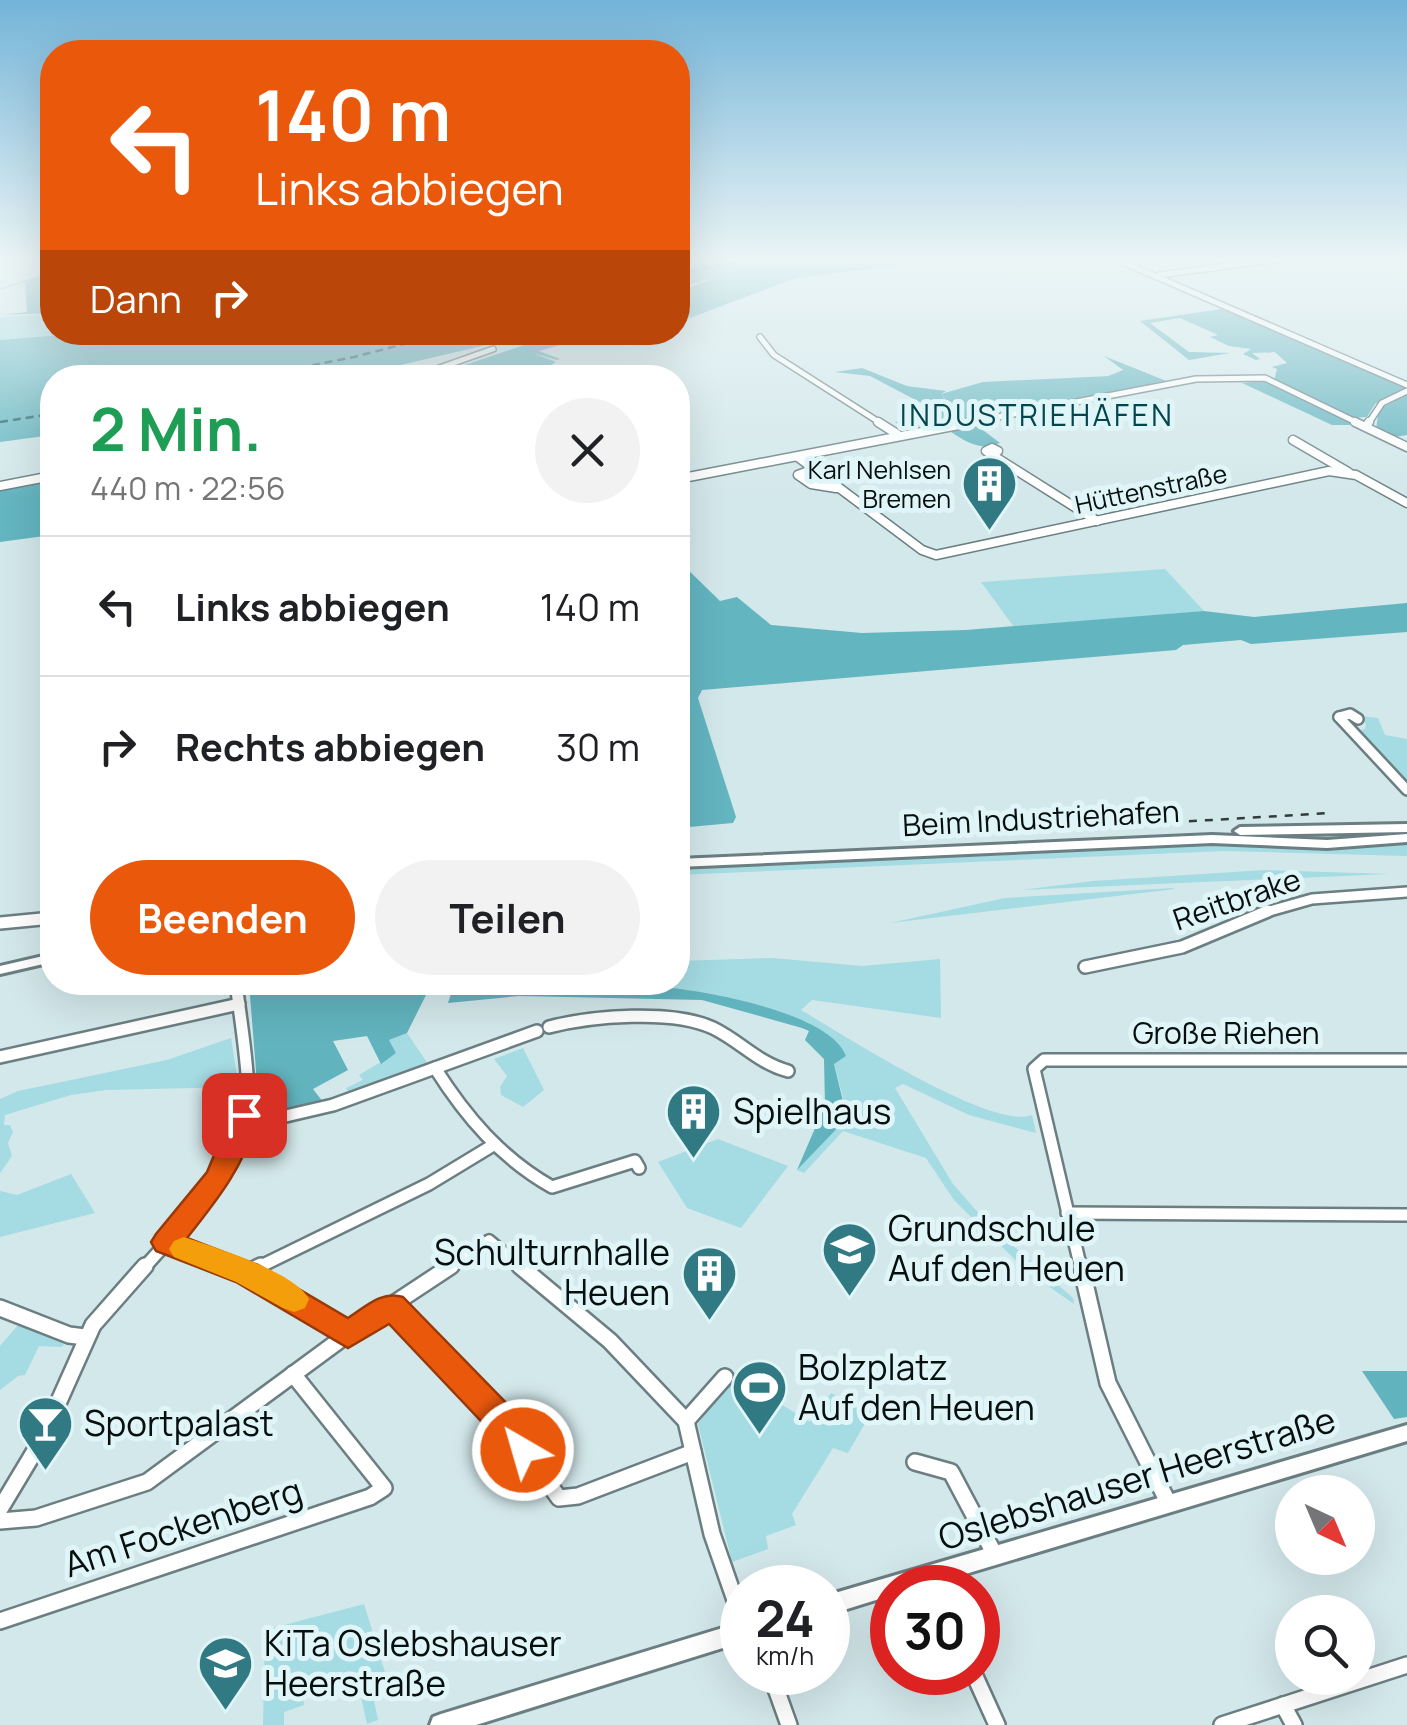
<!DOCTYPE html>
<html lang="de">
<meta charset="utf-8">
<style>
body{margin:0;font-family:Manrope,sans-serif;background:#f2f2f2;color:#202124;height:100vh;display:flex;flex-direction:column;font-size:38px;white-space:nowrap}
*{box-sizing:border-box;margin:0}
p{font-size:32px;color:#757577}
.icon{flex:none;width:55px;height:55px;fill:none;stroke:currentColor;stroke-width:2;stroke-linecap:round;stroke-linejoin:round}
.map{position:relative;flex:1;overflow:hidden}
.side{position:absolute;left:40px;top:365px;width:650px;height:630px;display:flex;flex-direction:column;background:#fff;border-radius:40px;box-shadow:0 10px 40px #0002}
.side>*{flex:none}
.guide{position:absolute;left:40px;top:40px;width:650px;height:305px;border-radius:40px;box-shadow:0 10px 40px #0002;background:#ea580c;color:#fff;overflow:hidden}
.needle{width:65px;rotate:136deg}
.controls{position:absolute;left:1275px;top:1475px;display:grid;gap:20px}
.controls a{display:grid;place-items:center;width:100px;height:100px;border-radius:50%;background:#fff;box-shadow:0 10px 40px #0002;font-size:50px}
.speed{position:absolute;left:720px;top:1565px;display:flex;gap:20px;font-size:50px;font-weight:700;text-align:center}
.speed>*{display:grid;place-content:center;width:130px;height:130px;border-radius:50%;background:#fff;box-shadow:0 10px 40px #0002;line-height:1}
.speed small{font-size:25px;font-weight:400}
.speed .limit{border:15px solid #d22;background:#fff;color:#111}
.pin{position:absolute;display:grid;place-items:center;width:85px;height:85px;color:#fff;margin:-42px;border-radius:20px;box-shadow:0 5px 15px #0006}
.me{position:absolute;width:110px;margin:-55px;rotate:322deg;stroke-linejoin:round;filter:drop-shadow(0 0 8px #0008)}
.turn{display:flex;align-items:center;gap:35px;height:210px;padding:0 50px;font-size:45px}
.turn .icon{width:130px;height:130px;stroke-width:2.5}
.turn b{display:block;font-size:70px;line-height:85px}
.then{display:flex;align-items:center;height:95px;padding:0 50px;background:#0003;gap:20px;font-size:38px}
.round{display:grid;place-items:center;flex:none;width:105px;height:105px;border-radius:52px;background:#f2f2f2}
.headline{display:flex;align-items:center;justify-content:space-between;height:170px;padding:0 50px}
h1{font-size:60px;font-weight:700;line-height:75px;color:#1e9e55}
.button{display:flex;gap:20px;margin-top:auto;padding:20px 50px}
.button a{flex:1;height:115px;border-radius:60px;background:#ea580c;color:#fff;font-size:40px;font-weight:700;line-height:115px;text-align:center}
.button a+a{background:#f2f2f2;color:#202124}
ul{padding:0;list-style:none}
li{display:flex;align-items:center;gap:30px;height:140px;padding:0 50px;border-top:2px solid #e0e0e0}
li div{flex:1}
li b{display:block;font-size:38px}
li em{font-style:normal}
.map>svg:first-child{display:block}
</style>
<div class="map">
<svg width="1407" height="1725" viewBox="0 0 1407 1725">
<rect width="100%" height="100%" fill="#d3e8eb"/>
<g fill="#a5dbe3">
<polygon points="52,314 52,332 82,333 0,340 0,317"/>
<polygon points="1165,569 1204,611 1014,627 981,582"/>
<polygon points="1360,716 1378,718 1385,735 1407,739 1407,781 1357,731 1365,729 1366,724"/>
<polygon points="1208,841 1308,847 1407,842 1407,856 1223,851 678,875 678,867 905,856 996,856"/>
<polygon points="1265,870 1389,874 1021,890 1093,881"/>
<polygon points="1173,888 1175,889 890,923 1005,898"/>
<path d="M 772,958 L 862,966 L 940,959 L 941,1018 L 812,1000 L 801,1010 C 842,1034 992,1131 1032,1115 L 1036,1133 L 969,1115 L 903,1084 L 895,1088 L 953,1184 L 988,1224 L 1073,1298 L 1074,1304 L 1028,1272 L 972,1218 L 954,1200 L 926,1158 L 843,1131 L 804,1173 L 797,1170 L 819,1145 L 843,1098 L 834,1063 L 846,1056 L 808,1022 L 704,993 L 658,987 L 576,988 L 536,983 L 678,982 L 678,961 Z"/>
<polygon points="407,1033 428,1064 349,1093 346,1088 363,1080 359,1075 396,1053 389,1040"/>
<polygon points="231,1038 239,1087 106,1090 71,1095 5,1115 4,1125 10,1125 13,1132 8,1143 12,1156 0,1173 0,1099 18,1091 167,1060"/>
<polygon points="523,1048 544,1090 523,1107 501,1095 500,1087 507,1076 494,1059"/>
<polygon points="718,1139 788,1166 741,1228 687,1208 658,1162"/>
<polygon points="71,1174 95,1213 0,1237 0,1191 17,1195"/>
<polygon points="19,1324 64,1344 62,1347 39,1346 25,1375 18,1376 0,1390 0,1346"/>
<polygon points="735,1376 810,1422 831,1393 863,1411 872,1411 848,1453 833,1448 792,1514 796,1525 766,1536 768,1549 732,1562 698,1424"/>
<polygon points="364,1604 388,1682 388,1685 372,1691 378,1720 367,1724 356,1674 303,1691 304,1705 284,1712 284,1725 263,1725 265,1630"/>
</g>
<g fill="#61b3be">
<polygon points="52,271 52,313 0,315 27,312 25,282 0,290 0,289"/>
<polygon points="1228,308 1405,387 1405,389 1375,404 1367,417 1351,418 1274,381 1277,369 1272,367 1287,363 1275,352 1252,353 1260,359 1256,360 1243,354 1251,349 1229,346 1210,337 1218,335 1180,318 1150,323 1189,352 1230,353 1189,360 1140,321"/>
<polygon points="1104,356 1169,382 905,429 895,422 931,416 931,408 870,376 835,372 862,368 907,386 946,391 941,394 948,405 972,412 1090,394 1084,386 1123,370"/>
<polygon points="1266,381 1350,422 1350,425 1332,425 1242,383"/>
<polygon points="1407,395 1407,435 1395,437 1376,429 1379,409"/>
<path d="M 1052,408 L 1073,415 L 1072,427 L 1066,428 L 1037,413 L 975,424 L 1000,443 C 977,452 964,440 945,428 Z"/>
<path d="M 536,982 C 579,989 620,983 662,987 C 706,991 829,1012 846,1056 L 834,1064 L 847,1118 L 797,1170 L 825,1105 L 824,1059 L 805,1040 L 809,1031 L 802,1028 L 702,1000 L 519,996 L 448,1003 L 451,994 L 427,993 L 407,1033 L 389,1040 L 396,1053 L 381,1064 L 367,1036 L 333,1041 L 348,1070 L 313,1089 L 323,1102 L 290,1110 L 259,1108 L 249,983 Z"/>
<polygon points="1362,1371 1407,1371 1407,1417 1394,1419"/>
</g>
<g fill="#63b5c0">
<polygon points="678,257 935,257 903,265 796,278 687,319 678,317 678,292 719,276 678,288"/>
<polygon points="563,332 602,333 539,351 560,359 557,360 533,353 556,362 544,369 543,377 429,377"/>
<polygon points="82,333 82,332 538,333 349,377 52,378 52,435 0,442 0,340"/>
<polygon points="1110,376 1106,382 1084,386 1092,394 973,412 943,407 945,399 941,394 983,382"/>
<polygon points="40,483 52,485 52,535 0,542 0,491"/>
<polygon points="678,560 720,601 737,597 771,625 862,633 966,630 1204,611 1254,617 1407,603 1407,632 1251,644 1241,640 1183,645 1176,650 702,690 698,698 736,817 733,823 678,828"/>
</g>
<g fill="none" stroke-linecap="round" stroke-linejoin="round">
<g stroke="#1b5f67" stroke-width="2.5" stroke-dasharray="8 5" stroke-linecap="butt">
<polyline points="678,274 760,257"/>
<polyline points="248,378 354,357 450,332"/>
<polyline points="0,422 52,414"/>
</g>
<defs>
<g id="minor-far4">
<polyline points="1111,257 1407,385"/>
<polyline points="1159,275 1297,257"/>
<polyline points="760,337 774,355 882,424"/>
<polyline points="411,378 493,349"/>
<polyline points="961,424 1196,379 1265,378 1360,424"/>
<polyline points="1368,424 1382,403 1407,391"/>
</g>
<g id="minor-far3">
<polyline points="878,422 897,434"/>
<polyline points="1355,422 1407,447"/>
<polyline points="1366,427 1369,422"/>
<polyline points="1293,440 1348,472"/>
<polygon points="992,448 998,451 992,455 986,451"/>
<polyline points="992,455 1097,521"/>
<polyline points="798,457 922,550 936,555 1329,471 1356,475 1407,503"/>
<polyline points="814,469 798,475 811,484 836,488"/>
<polyline points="678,479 974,422"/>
<polyline points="0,486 52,476"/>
</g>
<g id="minor-far2">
<polyline points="1339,717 1407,790"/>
<polyline points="1339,717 1350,714 1358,719"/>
<polyline points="1259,914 1312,899 1407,892"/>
</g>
<g id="minor-far1">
<polyline points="0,923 52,918"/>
<polyline points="1085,967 1182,947 1268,911"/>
<path d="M 549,1027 C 591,1016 673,1009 713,1028 C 740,1041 758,1063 788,1071"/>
<polyline points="0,1057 239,1004"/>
<path d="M 435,1068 C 466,1117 501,1158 552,1187 L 635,1161 L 639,1168"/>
<polyline points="245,1115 276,1115"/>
<polyline points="243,1126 333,1105 537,1031"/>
<polyline points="1067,1213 1407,1215"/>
<polyline points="166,1242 236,1269"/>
<path d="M 143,1269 C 186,1220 250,1162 248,1091 C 247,1055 240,1018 236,982"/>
<polyline points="255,1269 429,1184 495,1144"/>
<polyline points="447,1269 489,1241 523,1269"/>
<polyline points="1081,1269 1034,1069 1044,1060 1407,1060"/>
</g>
<g id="minor">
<polyline points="230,1266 348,1334 451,1266"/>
<polyline points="520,1266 610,1341 686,1421 712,1534 742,1620"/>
<polyline points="1081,1266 1108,1383 1168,1502"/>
<polyline points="247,1273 261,1266"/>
<polyline points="392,1306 507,1426 559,1498 578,1496 693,1452"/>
<polyline points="0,1308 69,1335 85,1337"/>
<polyline points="686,1421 725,1377"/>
<polyline points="915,1462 951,1472 995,1555"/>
<polyline points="0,1509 42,1439 93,1325 145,1266"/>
<polyline points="0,1521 36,1518 147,1482 348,1334"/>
<polyline points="0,1621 370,1497 384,1488 293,1374"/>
<polyline points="770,1672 789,1725"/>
<polyline points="973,1672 997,1725"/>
<polyline points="1283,1705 1294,1725"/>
<polyline points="1222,1725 1407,1665"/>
</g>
<g id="major">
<polygon points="1407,824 1407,832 1240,835 1234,831 1240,827"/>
<polygon points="1407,834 1407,842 1327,848 1212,843 678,867 678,859 1212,835 1327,840"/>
<polygon points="52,954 52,962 0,974 0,966"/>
<polygon points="1407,1425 1407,1441 919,1588 892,1588 892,1595 828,1615 828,1595"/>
<polygon points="742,1622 742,1642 476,1725 430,1725 433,1717 441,1714"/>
</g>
</defs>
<use href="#minor-far4" stroke="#6b7e81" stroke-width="8"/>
<use href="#minor-far3" stroke="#6b7e81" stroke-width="11"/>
<use href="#minor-far2" stroke="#6b7e81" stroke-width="14"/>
<use href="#minor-far1" stroke="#6b7e81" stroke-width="16"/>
<use href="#minor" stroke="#6b7e81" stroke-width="20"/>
<use href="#major" stroke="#6b7e81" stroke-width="6"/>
<use href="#minor-far4" stroke="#fff" stroke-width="5"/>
<use href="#minor-far3" stroke="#fff" stroke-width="8"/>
<use href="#minor-far2" stroke="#fff" stroke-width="9"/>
<use href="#minor-far1" stroke="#fff" stroke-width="11"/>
<use href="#minor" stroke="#fff" stroke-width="15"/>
<use href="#major" fill="#fff" fill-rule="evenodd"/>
<polyline stroke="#313b3c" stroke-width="2.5" stroke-dasharray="8 8" stroke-linecap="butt" points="1125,825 1331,813"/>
</g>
<linearGradient id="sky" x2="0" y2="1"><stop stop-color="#73b4d8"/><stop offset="0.52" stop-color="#ebf5f6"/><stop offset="1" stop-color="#ebf5f6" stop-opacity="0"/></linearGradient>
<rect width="1407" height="499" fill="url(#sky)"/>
<path fill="#ea580c" stroke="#983908" stroke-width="2.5" d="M 244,1105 L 254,1108 L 258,1115 C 246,1164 218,1199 187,1238 L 258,1265 L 348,1318 C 365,1307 382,1290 403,1297 L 519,1416 L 540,1450 L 535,1461 L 523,1465 L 511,1461 L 495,1436 L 389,1324 L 348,1348 L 236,1282 L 156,1251 L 151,1242 L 156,1234 L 207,1172 L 231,1115 L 235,1108 Z"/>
<path fill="#f59e0b" d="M 184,1237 C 214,1247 295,1272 309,1299 L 305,1308 L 294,1312 L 283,1308 L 236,1282 L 174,1257 L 169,1249 L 174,1241 Z"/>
<defs>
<symbol id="building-pin" viewBox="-11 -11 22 30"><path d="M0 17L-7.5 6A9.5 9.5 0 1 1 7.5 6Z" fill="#327a83" stroke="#e0f5f8"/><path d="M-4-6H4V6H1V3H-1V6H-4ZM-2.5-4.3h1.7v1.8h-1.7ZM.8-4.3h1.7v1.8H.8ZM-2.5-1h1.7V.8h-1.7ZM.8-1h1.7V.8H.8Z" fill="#fff"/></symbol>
<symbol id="school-pin" viewBox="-11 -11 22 30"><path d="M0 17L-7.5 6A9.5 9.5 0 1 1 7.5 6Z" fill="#327a83" stroke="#e0f5f8"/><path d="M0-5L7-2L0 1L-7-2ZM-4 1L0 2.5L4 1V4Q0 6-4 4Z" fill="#fff"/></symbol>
<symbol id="stadium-pin" viewBox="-11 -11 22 30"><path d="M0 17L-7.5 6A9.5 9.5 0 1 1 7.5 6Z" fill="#327a83" stroke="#e0f5f8"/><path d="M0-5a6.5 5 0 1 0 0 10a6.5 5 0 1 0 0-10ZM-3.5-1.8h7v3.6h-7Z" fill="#fff"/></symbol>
<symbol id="bar-pin" viewBox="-11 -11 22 30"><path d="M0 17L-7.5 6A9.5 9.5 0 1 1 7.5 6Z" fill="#327a83" stroke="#e0f5f8"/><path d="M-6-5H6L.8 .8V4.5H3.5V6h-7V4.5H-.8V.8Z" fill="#fff"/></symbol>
</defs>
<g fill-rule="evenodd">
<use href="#building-pin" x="958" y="452" width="63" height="86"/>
<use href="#building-pin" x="662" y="1080" width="63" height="86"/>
<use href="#school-pin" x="818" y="1218" width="63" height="86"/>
<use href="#building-pin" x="678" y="1242" width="63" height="86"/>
<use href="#stadium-pin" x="728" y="1356" width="63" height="86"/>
<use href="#bar-pin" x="14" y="1392" width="63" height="86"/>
<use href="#school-pin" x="194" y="1632" width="63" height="86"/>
</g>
<g text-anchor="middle" stroke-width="10" stroke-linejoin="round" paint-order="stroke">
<g font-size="25" fill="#080f0f" stroke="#e0f5f8" text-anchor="end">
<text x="951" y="479">Karl Nehlsen<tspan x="951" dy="29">Bremen</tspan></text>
</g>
<g font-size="25" fill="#080f0f" stroke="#e0f5f8">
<text transform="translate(1151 489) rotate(-12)" y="9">Hüttenstraße</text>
</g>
<g font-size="30" letter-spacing="2.5" fill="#04464d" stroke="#e0f5f8">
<text x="1037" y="426">INDUSTRIEHÄFEN</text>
</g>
<g font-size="30" fill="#080f0f" stroke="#e0f5f8">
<text transform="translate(1041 819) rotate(-3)" y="10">Beim Industriehafen</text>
<text transform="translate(1237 900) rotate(-19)" y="10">Reitbrake</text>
<text x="1226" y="1044">Große Riehen</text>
</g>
<g font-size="35" fill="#080f0f" stroke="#e0f5f8" text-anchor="start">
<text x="733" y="1124">Spielhaus</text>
<text x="888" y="1241">Grundschule<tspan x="888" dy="40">Auf den Heuen</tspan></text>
<text x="670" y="1265" text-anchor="end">Schulturnhalle<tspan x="670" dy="40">Heuen</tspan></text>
<text x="798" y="1380">Bolzplatz<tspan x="798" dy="40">Auf den Heuen</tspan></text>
<text x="84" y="1436">Sportpalast</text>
<text x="264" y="1656">KiTa Oslebshauser<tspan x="264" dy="40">Heerstraße</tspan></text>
</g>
<g font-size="35" fill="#080f0f" stroke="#e0f5f8">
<text transform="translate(1137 1479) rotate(-17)" y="12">Oslebshauser Heerstraße</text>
<text transform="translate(183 1528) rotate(-18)" y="12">Am Fockenberg</text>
</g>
</g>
</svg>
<div class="controls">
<a><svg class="needle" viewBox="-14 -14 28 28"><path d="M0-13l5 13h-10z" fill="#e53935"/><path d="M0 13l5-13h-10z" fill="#757577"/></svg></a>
<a><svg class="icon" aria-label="search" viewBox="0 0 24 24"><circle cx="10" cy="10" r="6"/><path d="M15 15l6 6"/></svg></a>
</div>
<div class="speed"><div>24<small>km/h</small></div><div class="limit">30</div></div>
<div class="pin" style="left:244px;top:1115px;background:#d93025"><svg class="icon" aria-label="arrive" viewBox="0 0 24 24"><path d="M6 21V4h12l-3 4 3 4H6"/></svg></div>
<svg class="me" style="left:523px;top:1450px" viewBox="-20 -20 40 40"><circle r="17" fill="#ea580c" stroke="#fff" stroke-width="3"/><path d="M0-11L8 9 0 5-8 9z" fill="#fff"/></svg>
<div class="guide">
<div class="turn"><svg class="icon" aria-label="left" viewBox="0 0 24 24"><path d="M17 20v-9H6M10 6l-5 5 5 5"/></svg><div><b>140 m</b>Links abbiegen</div></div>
<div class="then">Dann<svg class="icon" aria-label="right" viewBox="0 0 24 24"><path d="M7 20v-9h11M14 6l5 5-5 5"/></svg></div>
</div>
<section class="side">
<div class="headline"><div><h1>2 Min.</h1><p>440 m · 22:56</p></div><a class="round"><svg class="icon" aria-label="close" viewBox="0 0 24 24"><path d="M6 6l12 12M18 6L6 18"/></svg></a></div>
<ul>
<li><svg class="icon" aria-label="left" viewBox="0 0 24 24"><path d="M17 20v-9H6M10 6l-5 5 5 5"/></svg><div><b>Links abbiegen</b></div><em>140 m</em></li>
<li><svg class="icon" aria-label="right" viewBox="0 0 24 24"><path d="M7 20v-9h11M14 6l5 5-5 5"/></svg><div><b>Rechts abbiegen</b></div><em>30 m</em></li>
</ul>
<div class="button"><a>Beenden</a><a>Teilen</a></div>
</section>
</div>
